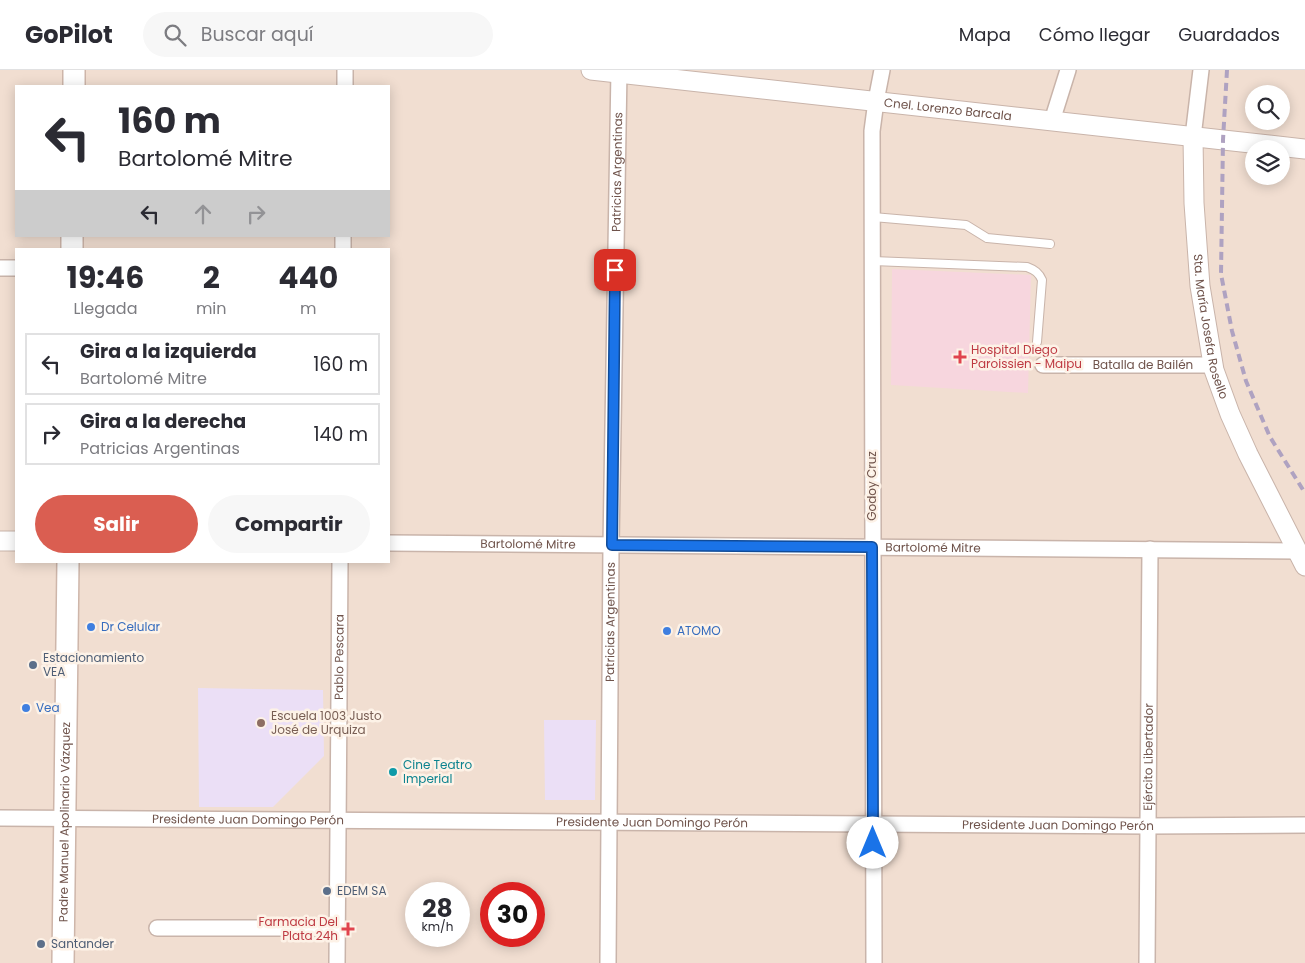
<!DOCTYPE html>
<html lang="es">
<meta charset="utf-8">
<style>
body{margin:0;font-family:Poppins,sans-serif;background:#f7f7f7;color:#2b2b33;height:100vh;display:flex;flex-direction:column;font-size:19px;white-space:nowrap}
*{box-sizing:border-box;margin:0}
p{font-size:16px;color:#7c7c81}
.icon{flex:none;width:28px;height:28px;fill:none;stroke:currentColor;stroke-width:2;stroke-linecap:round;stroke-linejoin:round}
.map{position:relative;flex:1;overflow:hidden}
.drawer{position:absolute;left:15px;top:178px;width:375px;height:315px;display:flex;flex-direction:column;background:#fff;border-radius:0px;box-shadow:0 2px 12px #0003}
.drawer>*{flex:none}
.guide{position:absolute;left:15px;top:15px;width:375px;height:152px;border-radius:0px;box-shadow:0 2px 12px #0003;background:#fff;color:#2b2b33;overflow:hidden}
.controls{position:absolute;left:1245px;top:15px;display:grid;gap:10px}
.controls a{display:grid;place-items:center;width:45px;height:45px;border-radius:50%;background:#fff;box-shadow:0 2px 12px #0003;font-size:25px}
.speed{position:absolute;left:405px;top:812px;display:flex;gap:10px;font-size:25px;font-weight:700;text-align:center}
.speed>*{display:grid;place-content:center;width:65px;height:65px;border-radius:50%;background:#fff;box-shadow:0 2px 12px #0003;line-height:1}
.speed small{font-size:12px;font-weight:400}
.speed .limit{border:8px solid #d22;background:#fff;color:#111}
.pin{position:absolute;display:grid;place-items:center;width:42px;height:42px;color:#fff;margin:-21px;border-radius:10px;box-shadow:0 2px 8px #0006}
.me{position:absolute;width:55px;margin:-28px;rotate:0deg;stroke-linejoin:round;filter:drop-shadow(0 0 4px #0008)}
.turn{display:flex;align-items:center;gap:18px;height:105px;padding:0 20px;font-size:22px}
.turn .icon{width:65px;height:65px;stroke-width:2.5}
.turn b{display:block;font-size:35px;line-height:42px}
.lanes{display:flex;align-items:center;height:48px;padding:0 20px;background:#0003;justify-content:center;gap:25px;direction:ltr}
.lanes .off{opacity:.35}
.eta{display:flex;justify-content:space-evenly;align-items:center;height:85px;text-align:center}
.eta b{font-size:30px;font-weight:700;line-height:35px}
.cta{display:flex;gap:10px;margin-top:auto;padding:10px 20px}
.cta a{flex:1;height:58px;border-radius:30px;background:#da5e51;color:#fff;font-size:20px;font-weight:700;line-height:58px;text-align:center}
.cta a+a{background:#f7f7f7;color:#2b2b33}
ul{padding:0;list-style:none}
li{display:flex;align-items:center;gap:15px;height:62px;margin:0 10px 8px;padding:0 10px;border:2px solid #e1e1e2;border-radius:0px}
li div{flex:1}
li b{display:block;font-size:19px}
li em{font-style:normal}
header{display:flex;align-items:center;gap:30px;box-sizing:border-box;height:70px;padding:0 25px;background:#fff;border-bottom:1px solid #e1e1e2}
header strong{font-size:24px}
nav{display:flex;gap:28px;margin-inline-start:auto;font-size:18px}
.search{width:350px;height:45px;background:#f7f7f7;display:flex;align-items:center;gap:12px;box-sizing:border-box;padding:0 18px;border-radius:28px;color:#7c7c81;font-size:19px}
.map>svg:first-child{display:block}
</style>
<header>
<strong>GoPilot</strong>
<div class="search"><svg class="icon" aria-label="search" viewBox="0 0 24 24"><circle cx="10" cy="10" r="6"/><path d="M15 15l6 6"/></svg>Buscar aquí</div>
<nav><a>Mapa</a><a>Cómo llegar</a><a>Guardados</a></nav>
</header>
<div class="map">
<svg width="1305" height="893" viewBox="0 0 1305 893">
<rect width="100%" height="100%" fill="#faede2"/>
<path fill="#f1ded1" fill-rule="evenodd" d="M 0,0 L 1305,0 L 1305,893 L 0,893 ZM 16,16 L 389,16 L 389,166 L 16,166 ZM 1254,24 L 1281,24 L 1281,51 L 1254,51 ZM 1254,79 L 1281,79 L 1281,106 L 1254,106 ZM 16,179 L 389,179 L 389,491 L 16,491 ZM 416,824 L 459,824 L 459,866 L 416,866 ZM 491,824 L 534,824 L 534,866 L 491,866 Z"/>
<g fill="#ebdff6">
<polygon points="198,618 323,620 324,686 273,737 199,737"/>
<polygon points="544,650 596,650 595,730 545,730"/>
</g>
<polygon fill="#f7d6de" points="892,199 1031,205 1028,323 891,315"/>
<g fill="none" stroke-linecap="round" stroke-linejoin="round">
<defs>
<g id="service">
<polyline points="873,147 966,155 987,168 1050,174"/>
<path d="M 873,191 L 1027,197 C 1035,200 1039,203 1042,210 L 1037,272"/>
</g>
<g id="minor">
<polyline points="345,16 345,0"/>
<polyline points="1052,51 1068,0"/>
<polyline points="1193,67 1201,0"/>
<polyline points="343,179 343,166"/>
<polyline points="0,198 16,198"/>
<path id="s1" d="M 1043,295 L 1214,295"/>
<path id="s2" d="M 389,473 L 1296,481"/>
<path id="s3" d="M 0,748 L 1148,756 L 1305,755"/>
<polyline points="157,858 337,858"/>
<path id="s4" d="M 337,893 L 340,491"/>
<path id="s5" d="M 608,893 L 611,475 L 619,0"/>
<polyline points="874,893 872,61 876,31 882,0"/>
<path id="s6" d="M 1147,893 L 1150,479"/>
</g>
<g id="tertiary">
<path id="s7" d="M 591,0 L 1305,79"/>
<path id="s8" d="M 1193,67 L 1194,133 L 1200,216 L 1214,300 L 1230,344 L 1248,384 L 1305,496"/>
<polyline points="0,471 16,471"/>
</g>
<g id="secondary">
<polyline points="74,16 74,0"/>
<polyline points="72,179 72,166"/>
<path id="s9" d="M 63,893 L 68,491"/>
</g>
</defs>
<use href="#service" stroke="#c9b4aa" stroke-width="10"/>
<use href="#minor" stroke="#c9b4aa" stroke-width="18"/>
<use href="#tertiary" stroke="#c9b4aa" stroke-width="21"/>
<use href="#secondary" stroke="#ceb6aa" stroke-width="24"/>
<use href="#service" stroke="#fff" stroke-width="8"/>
<use href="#minor" stroke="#fff" stroke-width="15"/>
<use href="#tertiary" stroke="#fff" stroke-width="19"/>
<use href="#secondary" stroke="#fff" stroke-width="21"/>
<polyline stroke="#afa2c1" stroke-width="4" stroke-dasharray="8 5" stroke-linecap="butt" points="1227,0 1223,70 1221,204 1232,261 1246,311 1270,367 1305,423"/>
</g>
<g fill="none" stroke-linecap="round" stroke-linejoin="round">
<defs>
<polyline id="route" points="615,200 612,475 872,477 873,773"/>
</defs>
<use href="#route" stroke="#114b97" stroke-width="12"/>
<use href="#route" stroke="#1a73e8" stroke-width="9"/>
</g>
<g fill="#e0444e" stroke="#fdf2e7" stroke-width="2">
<path d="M957.5 279.5h5v5h5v5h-5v5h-5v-5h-5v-5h5z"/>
<path d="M345.5 851.5h5v5h5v5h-5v5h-5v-5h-5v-5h5z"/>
</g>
<g fill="#3f7fe0" stroke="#fdf2e7" stroke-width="2">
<circle cx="91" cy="557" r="5"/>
<circle cx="667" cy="561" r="5"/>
<circle cx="26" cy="638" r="5"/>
</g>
<g fill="#5c6f8a" stroke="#fdf2e7" stroke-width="2">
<circle cx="33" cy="595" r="5"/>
<circle cx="327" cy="821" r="5"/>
<circle cx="41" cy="874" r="5"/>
</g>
<circle fill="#8d6e63" stroke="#fdf2e7" stroke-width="2" cx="261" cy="653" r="5"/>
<circle fill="#0f9aa8" stroke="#fdf2e7" stroke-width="2" cx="393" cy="702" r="5"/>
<g text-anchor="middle" stroke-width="5" stroke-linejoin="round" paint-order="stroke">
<g font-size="12" fill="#6f534b" stroke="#fdf2e7">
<text dy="4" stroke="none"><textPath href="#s7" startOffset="359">Cnel. Lorenzo Barcala</textPath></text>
<text dy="4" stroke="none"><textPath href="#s5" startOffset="791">Patricias Argentinas</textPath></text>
<text dy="4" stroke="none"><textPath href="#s8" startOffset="191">Sta. María Josefa Rosello</textPath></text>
<text dy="4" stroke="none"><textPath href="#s1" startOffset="100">Batalla de Bailén</textPath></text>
<text transform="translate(872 416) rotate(-90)" y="4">Godoy Cruz</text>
<text dy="4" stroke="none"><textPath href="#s2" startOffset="139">Bartolomé Mitre</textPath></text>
<text dy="4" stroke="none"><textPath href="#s2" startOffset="544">Bartolomé Mitre</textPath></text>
<text dy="4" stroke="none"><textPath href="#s5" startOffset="341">Patricias Argentinas</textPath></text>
<text dy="4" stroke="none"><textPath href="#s4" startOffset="306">Pablo Pescara</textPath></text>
<text dy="4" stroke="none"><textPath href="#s6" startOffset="206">Ejército Libertador</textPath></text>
<text dy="4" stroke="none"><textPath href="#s3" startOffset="248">Presidente Juan Domingo Perón</textPath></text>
<text dy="4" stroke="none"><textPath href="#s9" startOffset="141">Padre Manuel Apolinario Vázquez</textPath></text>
<text dy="4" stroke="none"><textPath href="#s3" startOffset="652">Presidente Juan Domingo Perón</textPath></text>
<text dy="4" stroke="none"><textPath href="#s3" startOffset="1058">Presidente Juan Domingo Perón</textPath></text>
</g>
<g font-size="12" fill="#be3a42" stroke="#fdf2e7" text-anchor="start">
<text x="971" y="284">Hospital Diego<tspan x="971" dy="14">Paroissien - Maipu</tspan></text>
<text x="338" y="856" text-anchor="end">Farmacia Del<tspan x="338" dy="14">Plata 24h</tspan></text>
</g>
<g font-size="12" fill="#366cbe" stroke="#fdf2e7" text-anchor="start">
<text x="101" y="561">Dr Celular</text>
<text x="677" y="565">ATOMO</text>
<text x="36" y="642">Vea</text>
</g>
<g font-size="12" fill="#4e5e75" stroke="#fdf2e7" text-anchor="start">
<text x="43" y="592">Estacionamiento<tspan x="43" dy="14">VEA</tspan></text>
<text x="337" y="825">EDEM SA</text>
<text x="51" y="878">Santander</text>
</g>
<g font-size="12" fill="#785e54" stroke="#fdf2e7" text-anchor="start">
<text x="271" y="650">Escuela 1003 Justo<tspan x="271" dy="14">José de Urquiza</tspan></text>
</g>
<g font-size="12" fill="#0d838f" stroke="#fdf2e7" text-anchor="start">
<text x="403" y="699">Cine Teatro<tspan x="403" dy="14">Imperial</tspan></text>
</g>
</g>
</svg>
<div class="controls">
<a><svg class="icon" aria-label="search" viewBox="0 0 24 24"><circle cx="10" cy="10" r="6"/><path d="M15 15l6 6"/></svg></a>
<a><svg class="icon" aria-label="layers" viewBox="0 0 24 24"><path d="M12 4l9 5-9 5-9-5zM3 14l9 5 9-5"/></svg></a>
</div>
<div class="speed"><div>28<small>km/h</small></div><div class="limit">30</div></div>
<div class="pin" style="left:615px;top:200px;background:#d93025"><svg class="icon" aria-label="arrive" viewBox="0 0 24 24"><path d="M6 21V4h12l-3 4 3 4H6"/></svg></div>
<svg class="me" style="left:873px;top:773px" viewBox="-20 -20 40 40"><circle r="19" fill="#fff"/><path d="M0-13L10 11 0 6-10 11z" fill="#1a73e8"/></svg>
<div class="guide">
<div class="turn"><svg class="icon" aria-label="left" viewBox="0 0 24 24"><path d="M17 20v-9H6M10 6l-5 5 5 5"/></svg><div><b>160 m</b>Bartolomé Mitre</div></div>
<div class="lanes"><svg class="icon" aria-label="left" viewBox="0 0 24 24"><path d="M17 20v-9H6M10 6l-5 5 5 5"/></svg><svg class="icon off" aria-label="ahead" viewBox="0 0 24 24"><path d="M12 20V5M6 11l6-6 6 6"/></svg><svg class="icon off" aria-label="right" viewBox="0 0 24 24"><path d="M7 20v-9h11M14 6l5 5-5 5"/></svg></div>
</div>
<section class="drawer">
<div class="eta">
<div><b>19:46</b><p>Llegada</p></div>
<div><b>2</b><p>min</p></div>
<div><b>440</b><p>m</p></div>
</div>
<ul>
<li><svg class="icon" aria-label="left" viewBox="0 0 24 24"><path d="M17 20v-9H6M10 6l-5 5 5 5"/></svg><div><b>Gira a la izquierda</b><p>Bartolomé Mitre</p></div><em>160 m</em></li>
<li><svg class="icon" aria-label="right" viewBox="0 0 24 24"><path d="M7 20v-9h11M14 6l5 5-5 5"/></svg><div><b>Gira a la derecha</b><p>Patricias Argentinas</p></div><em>140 m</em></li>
</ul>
<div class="cta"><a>Salir</a><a>Compartir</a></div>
</section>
</div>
